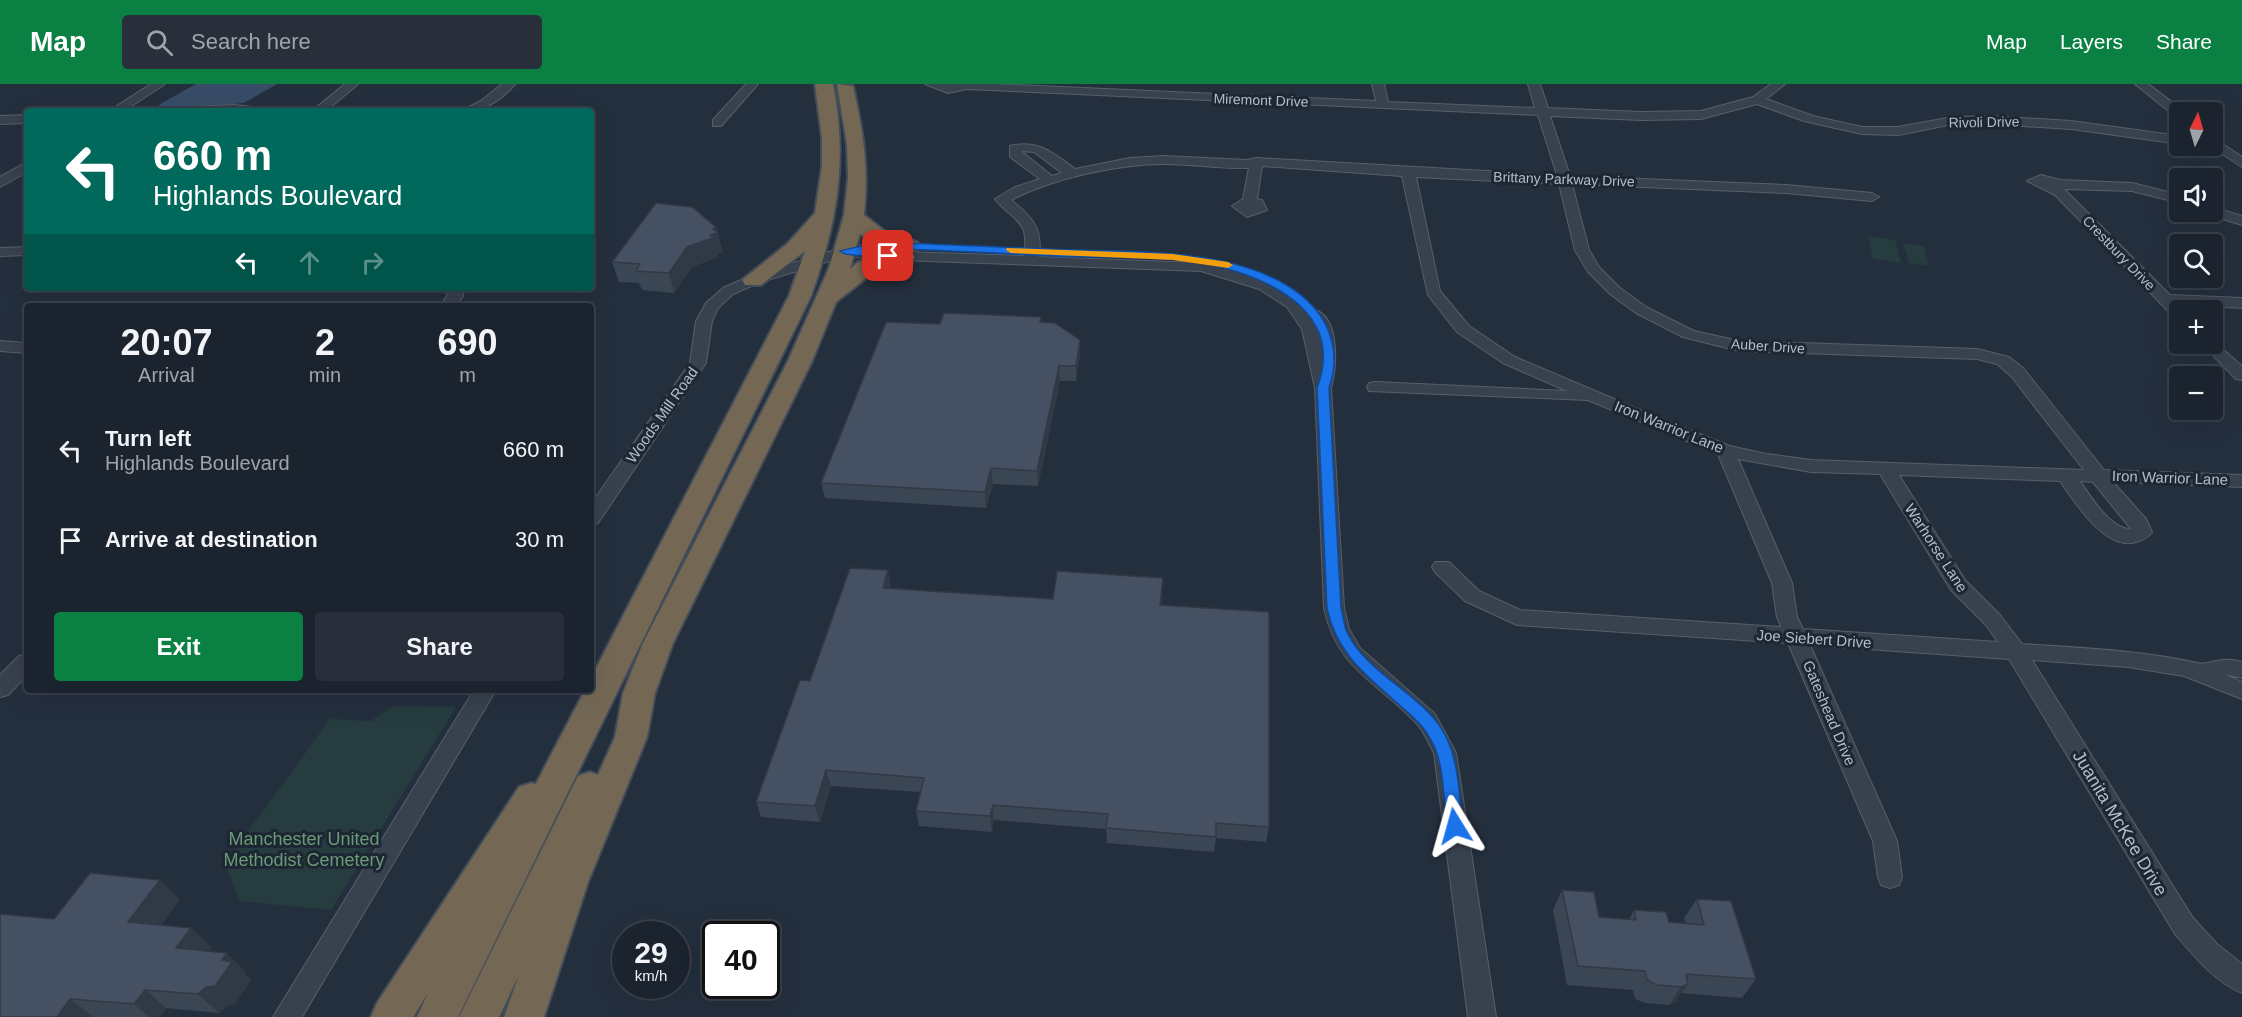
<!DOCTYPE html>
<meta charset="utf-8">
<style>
body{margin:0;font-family:Arial,sans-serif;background:#282f3a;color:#f1f3f6;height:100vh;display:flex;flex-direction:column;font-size:22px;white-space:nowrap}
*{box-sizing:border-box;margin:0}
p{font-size:20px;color:#a0a4aa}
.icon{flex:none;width:33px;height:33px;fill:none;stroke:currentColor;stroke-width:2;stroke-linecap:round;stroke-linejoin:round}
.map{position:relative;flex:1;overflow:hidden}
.side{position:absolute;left:24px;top:219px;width:570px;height:390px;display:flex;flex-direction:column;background:#1b232e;border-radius:6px;box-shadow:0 6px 24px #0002,0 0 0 2px #39404a}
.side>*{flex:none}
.hud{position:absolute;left:24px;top:24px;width:570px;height:183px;border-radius:6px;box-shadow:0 6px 24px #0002,0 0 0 2px #39404a;background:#00695c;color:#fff;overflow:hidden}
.needle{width:39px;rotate:5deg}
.buttons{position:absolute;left:2169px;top:18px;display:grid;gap:12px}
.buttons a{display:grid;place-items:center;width:54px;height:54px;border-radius:6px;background:#1b232e;box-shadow:0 6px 24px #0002,0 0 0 2px #39404a;font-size:30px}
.speed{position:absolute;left:612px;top:837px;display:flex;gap:12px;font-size:30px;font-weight:700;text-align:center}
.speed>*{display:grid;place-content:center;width:78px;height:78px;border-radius:50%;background:#1b232e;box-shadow:0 6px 24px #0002,0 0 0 2px #39404a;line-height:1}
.speed small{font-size:15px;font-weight:400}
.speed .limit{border:3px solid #111;border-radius:9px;background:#fff;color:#111}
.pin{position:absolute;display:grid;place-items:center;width:51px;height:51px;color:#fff;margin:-26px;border-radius:12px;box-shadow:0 3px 9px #0006}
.me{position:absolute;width:66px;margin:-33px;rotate:352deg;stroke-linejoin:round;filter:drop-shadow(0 0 4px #0008)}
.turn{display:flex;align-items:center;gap:21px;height:126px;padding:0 30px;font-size:27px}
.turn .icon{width:78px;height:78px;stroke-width:2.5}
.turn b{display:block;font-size:42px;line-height:51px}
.lanes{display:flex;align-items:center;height:57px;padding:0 30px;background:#0003;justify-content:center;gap:30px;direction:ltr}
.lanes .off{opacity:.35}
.eta{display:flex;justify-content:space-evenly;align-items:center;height:102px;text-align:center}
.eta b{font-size:36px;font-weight:700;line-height:42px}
.primary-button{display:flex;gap:12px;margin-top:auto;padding:12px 30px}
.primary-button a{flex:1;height:69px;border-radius:6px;background:#0b8043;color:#fff;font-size:24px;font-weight:700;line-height:69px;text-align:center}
.primary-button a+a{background:#282f3a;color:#f1f3f6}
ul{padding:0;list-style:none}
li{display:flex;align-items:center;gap:18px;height:90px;padding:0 30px}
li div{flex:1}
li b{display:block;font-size:22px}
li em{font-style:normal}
header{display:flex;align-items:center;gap:36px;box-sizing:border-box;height:84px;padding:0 30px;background:#0b8043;color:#fff}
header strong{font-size:28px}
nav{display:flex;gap:33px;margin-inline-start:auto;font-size:21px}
.search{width:420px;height:54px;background:#282f3a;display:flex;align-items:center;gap:15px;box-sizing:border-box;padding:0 21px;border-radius:6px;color:#a0a4aa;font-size:22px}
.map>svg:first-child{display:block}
</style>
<header>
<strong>Map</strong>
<div class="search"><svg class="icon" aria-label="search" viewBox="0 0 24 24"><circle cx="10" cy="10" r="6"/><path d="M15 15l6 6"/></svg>Search here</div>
<nav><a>Map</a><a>Layers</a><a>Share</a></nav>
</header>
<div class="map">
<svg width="2242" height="933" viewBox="0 0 2242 933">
<rect width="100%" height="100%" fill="#242f3e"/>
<g fill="#263c3f">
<polygon points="1868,152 1895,156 1901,179 1873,175"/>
<polygon points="1903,159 1924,162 1929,182 1909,179"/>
<polygon points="393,622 456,623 331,826 239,817 225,779 330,635 371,637"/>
</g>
<polygon fill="#394c67" points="196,0 277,0 244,19 156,27 160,20"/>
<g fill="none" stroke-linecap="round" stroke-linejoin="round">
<defs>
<g id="minor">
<polygon points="151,0 165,0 124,27 109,27"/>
<polygon points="345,0 358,0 326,27 312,27"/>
<path d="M 502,0 L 515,0 C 500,18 484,27 461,27 L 481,17 Z"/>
<polygon points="746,0 758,0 721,42 713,42 713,36"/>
<path d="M 925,0 L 993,0 L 1376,17 L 1372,0 L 1384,0 L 1388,18 L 1535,24 L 1528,0 L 1540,0 L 1548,24 L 1641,28 L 1701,27 L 1753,13 L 1771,0 L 1785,0 L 1766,15 L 1813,32 L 1862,43 L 1898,43 L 1953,33 L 1989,32 L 2071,37 L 2180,52 L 2180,60 L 2071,45 L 1989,40 L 1953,40 L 1898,51 L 1862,50 L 1804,37 L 1757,20 L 1701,35 L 1641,36 L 1550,32 L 1570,92 L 1786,101 L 1872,109 L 1879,113 L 1872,117 L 1786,109 L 1572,100 L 1589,166 L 1599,183 L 1620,204 L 1646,223 L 1694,247 L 1739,257 L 1977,265 L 2009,273 L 2023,284 L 2104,386 L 2242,391 L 2242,403 L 2113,398 L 2146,435 L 2152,448 C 2148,454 2143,456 2136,458 C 2106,468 2074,417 2060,397 L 1899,391 L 1965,496 L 2000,531 L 2022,560 C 2080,564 2140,566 2197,579 C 2208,582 2221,571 2242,578 L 2242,594 L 2224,590 L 2242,598 L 2242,615 L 2184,592 L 2128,583 L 2032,576 L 2193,834 L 2217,860 L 2242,880 L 2242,909 C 2215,898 2194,872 2175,850 L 2009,575 L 1810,561 L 1897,757 L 1902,793 L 1899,801 L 1890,804 L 1881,801 L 1878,793 L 1873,757 L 1788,559 L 1517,541 L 1465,517 L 1435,488 L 1432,483 L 1435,478 L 1449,478 L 1479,507 L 1520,526 L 1781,543 L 1777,533 L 1772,499 L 1718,370 L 1588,316 L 1369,307 L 1367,303 L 1369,299 L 1375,298 L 1567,307 L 1503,279 L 1457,248 L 1428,211 L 1402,92 L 1262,82 L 1257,115 L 1262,116 L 1267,126 L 1247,133 L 1232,122 L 1243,115 L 1249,84 C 1221,85 1193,80 1165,80 C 1117,80 1054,94 1011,116 C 1032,133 1043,144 1039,173 L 1201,179 C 1241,187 1281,197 1309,229 L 1315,226 C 1340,233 1337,285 1331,304 L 1344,524 L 1349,545 L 1360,564 L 1435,630 L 1456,669 L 1496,933 L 1468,933 L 1434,669 C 1429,660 1425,649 1418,641 C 1379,598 1337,586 1324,524 L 1315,304 L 1302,245 L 1287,223 L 1259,205 L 1201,187 L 872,175 L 846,172 L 758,199 L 733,210 L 718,224 L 712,237 L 706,279 L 598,439 L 591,440 L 591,420 L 690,279 L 696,237 L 706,219 L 723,204 L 748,193 L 855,160 L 860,161 L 862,165 L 872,167 L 1024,172 C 1030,135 1015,139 995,115 L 1015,103 L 1040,95 L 1010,73 L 1010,62 C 1038,55 1054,69 1075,85 L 1130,74 L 1164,72 L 1247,76 L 1256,74 L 1557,91 L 1538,31 L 967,5 L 948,9 ZM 1021,67 L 1034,68 L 1062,89 L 1052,92 ZM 1416,93 L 1559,100 L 1575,166 L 1588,188 L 1610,210 L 1636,229 L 1683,253 L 1739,267 L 1977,275 L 1997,280 L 2011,292 L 2084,386 L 1811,376 L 1766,370 L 1730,362 L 1659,334 L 1515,273 L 1469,242 L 1440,207 ZM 1738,375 L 1811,388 L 1880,390 L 1951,506 L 1986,541 L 1998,558 L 1803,545 L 1797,533 L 1792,499 ZM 2080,397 L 2093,398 L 2131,445 C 2111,446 2090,412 2080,397 Z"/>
<polygon points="2135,0 2148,0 2185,28 2180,28 2180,34 2176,33"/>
<polygon points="234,21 253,23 259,27 190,27 196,23"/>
<polygon points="27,31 27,39 0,40 0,32"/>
<polygon points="2212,53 2242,73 2242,83 2210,62 2212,62"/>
<polygon points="27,78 27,88 0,103 0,93"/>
<polygon points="2041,91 2060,96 2132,99 2180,111 2180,119 2132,107 2064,105 2170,211 2242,214 2242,224 2179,220 2185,226 2180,226 2180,235 2174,233 2055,111 2027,97"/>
<polygon points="2212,123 2242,132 2242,141 2207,130 2205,128 2212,128"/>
<polygon points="27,163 27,171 0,172 0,164"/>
<polygon points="448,204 464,204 463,212 456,222 440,222 447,212"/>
<polygon points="2212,256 2242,282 2242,296 2236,295 2202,260 2212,260"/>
<polygon points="0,257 27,259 27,269 0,267"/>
<polygon points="27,570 27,591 8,611 0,613 0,591 19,572"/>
<polygon points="474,606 496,606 302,933 273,933"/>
</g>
<g id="highway">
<path d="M 815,0 L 833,0 C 848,77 837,139 811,212 L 458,933 L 417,933 L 428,909 L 413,933 L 371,933 L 377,919 L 519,703 L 531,699 L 536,700 L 585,606 L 591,606 L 591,594 L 789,212 L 805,167 L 761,201 L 745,201 L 742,196 L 787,160 L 815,129 L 822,82 L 822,55 Z"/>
<path d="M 837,0 L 853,2 C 863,48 869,83 864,131 L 886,148 L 917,158 L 921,162 L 917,166 L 911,168 L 915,173 L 912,178 L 874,188 L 836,218 L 812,277 L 673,559 L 655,609 L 647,653 L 588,798 L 544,933 L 504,933 L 519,891 L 499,933 L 459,933 L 578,692 L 590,688 L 598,691 L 615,653 L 623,609 L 643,559 L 788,277 L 829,184 L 844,131 L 848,94 L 847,61 ZM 860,150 L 878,160 L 903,167 L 858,178 L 850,185 Z"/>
</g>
</defs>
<use href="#minor" stroke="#565f6c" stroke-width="2"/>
<use href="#highway" stroke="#434c59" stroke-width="4"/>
<use href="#minor" fill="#38414e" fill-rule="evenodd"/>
<use href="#highway" fill="#746855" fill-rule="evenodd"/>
</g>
<g fill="#3b4654">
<polygon points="716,143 723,168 718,170 718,173 692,183 674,209 642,206 639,199 619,198 612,178"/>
<polygon points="1041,233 1041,238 1080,256 1080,271 1076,297 1060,297 1038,402 993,400 986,424 825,414 821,399 940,240"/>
<polygon points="891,502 890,504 1053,515 1162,509 1161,521 1269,743 1266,758 1216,754 1214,768 1107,759 1106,745 994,736 992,748 919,742 916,727 920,708 831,702 820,738 761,733 756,718 810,597"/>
<polygon points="1562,806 1599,833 1629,835 1634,826 1669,838 1686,839 1684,834 1697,815 1756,895 1742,914 1681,909 1675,918 1669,921 1645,919 1635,915 1633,906 1567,901 1553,826"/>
<polygon points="180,815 161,841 191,844 211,863 208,867 246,888 245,890 251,896 235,920 226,922 219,929 166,924 160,933 0,933"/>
</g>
<g fill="#303945">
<polygon points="716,143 723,168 718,170 718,173 692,183 674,209 669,189 687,163 710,151 713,145"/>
<polygon points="1080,256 1080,271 1076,297 1076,282"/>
<polygon points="1059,282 1060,297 1038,402 1037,387"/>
<polygon points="991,384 993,400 986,424 985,408"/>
<polygon points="888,486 891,502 886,520 883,504"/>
<polygon points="826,686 831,702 820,738 815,722"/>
<polygon points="993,721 994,736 992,748 990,732"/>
<polygon points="160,796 180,815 150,857 128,838"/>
<polygon points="191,844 211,863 197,883 176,864"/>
<polygon points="227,869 246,888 245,890 251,896 235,920 226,922 219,929 198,910"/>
<polygon points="1688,900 1675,918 1669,921 1681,903"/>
<polygon points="145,906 166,924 160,933 150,933 134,920"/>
<polygon points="70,915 94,933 57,933"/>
</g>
<g fill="#455162" stroke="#303945" stroke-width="1.5">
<polygon points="656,119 692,123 716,143 713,145 718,149 710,151 713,154 687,163 669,189 636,187 640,180 612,178"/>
<polygon points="944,229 1041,233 1040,238 1055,239 1080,256 1076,282 1059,282 1037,387 991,384 985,408 821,399 886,238 940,240"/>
<polygon points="850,484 888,486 883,504 1053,515 1057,487 1163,494 1160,521 1269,528 1269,743 1216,739 1216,753 1106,744 1108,730 993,721 990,732 916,727 924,694 826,686 815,722 756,718 800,596 810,597"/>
<polygon points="90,789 160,796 128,838 191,844 176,864 227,869 222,876 232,878 215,902 206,903 198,910 145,906 134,920 70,915 57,933 0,933 0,830 54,835"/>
<polygon points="1562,806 1594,808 1599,833 1636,836 1634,826 1666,828 1669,838 1704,841 1697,815 1731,817 1756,895 1686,890 1688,900 1681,903 1657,901 1647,896 1645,887 1578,882"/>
</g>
<path fill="#1a73e8" stroke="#114b97" stroke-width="1.5" d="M 878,158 C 935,160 993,163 1050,165 C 1130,169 1267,159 1320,231 C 1335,253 1338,279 1329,304 L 1341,524 C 1343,531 1344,540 1346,546 C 1365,590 1421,608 1444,649 C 1459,676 1459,711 1463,742 L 1461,747 L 1455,750 L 1449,747 L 1447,742 C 1443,715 1445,680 1431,656 C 1425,643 1414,634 1404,625 C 1369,593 1337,572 1327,524 L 1317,304 C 1348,224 1259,188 1196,178 C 1154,172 1099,174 1055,172 C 996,169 937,166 878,164 L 864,166 L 891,170 L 893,172 L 888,175 L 845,170 L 840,167 Z"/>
<polygon fill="#f59e0b" points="1007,164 1173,170 1228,178 1233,181 1228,184 1173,176 1011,169 1006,166"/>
<g text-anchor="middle" stroke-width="6" stroke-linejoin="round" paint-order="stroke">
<g font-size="14" fill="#b4bcc9" stroke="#1d2633">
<text transform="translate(1261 16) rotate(2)" y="5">Miremont Drive</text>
<text transform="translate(1984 38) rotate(-1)" y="5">Rivoli Drive</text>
<text transform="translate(1564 95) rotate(2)" y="5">Brittany Parkway Drive</text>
<text transform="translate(2119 169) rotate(46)" y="5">Crestbury Drive</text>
<text transform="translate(1768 262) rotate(4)" y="5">Auber Drive</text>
</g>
<g font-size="15" fill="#b4bcc9" stroke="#1d2633">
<text transform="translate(662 331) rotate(-55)" y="5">Woods Mill Road</text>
<text transform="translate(1669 343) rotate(22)" y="5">Iron Warrior Lane</text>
<text transform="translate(2170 394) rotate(2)" y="5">Iron Warrior Lane</text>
<text transform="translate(1936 464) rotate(57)" y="5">Warhorse Lane</text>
<text transform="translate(1814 555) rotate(4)" y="5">Joe Siebert Drive</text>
<text transform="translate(1829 629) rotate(67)" y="5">Gateshead Drive</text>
</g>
<g font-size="18" fill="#b4bcc9" stroke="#1d2633">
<text transform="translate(2120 739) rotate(59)" y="6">Juanita McKee Drive</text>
</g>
<g font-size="18" fill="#6b9a76" stroke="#1d2633">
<text x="304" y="761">Manchester United<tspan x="304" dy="21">Methodist Cemetery</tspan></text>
</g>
</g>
</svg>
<div class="buttons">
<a><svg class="needle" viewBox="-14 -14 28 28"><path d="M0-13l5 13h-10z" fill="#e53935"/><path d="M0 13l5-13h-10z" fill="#a0a4aa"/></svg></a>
<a><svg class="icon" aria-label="sound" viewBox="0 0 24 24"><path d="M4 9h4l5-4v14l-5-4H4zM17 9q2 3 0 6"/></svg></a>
<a><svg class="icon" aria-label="search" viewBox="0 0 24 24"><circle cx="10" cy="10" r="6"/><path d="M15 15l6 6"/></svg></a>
<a>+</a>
<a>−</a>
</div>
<div class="speed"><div>29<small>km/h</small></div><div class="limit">40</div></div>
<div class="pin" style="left:888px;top:172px;background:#d93025"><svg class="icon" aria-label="arrive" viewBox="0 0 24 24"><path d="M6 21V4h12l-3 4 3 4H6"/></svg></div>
<svg class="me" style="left:1455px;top:742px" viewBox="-20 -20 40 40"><path d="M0-17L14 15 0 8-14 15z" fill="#1a73e8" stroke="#fff" stroke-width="4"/></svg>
<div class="hud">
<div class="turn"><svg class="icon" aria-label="left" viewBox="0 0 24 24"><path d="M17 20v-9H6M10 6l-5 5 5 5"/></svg><div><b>660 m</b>Highlands Boulevard</div></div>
<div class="lanes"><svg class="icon" aria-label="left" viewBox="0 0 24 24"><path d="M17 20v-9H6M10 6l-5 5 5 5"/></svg><svg class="icon off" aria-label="ahead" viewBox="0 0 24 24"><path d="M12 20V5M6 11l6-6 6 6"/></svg><svg class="icon off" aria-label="right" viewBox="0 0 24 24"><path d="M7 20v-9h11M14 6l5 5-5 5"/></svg></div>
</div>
<section class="side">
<div class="eta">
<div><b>20:07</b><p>Arrival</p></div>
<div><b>2</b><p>min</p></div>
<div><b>690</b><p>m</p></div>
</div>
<ul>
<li><svg class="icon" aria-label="left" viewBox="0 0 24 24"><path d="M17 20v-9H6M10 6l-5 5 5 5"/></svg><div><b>Turn left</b><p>Highlands Boulevard</p></div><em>660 m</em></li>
<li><svg class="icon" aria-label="arrive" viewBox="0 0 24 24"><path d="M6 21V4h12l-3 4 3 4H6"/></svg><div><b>Arrive at destination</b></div><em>30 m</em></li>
</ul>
<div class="primary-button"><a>Exit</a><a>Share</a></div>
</section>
</div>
